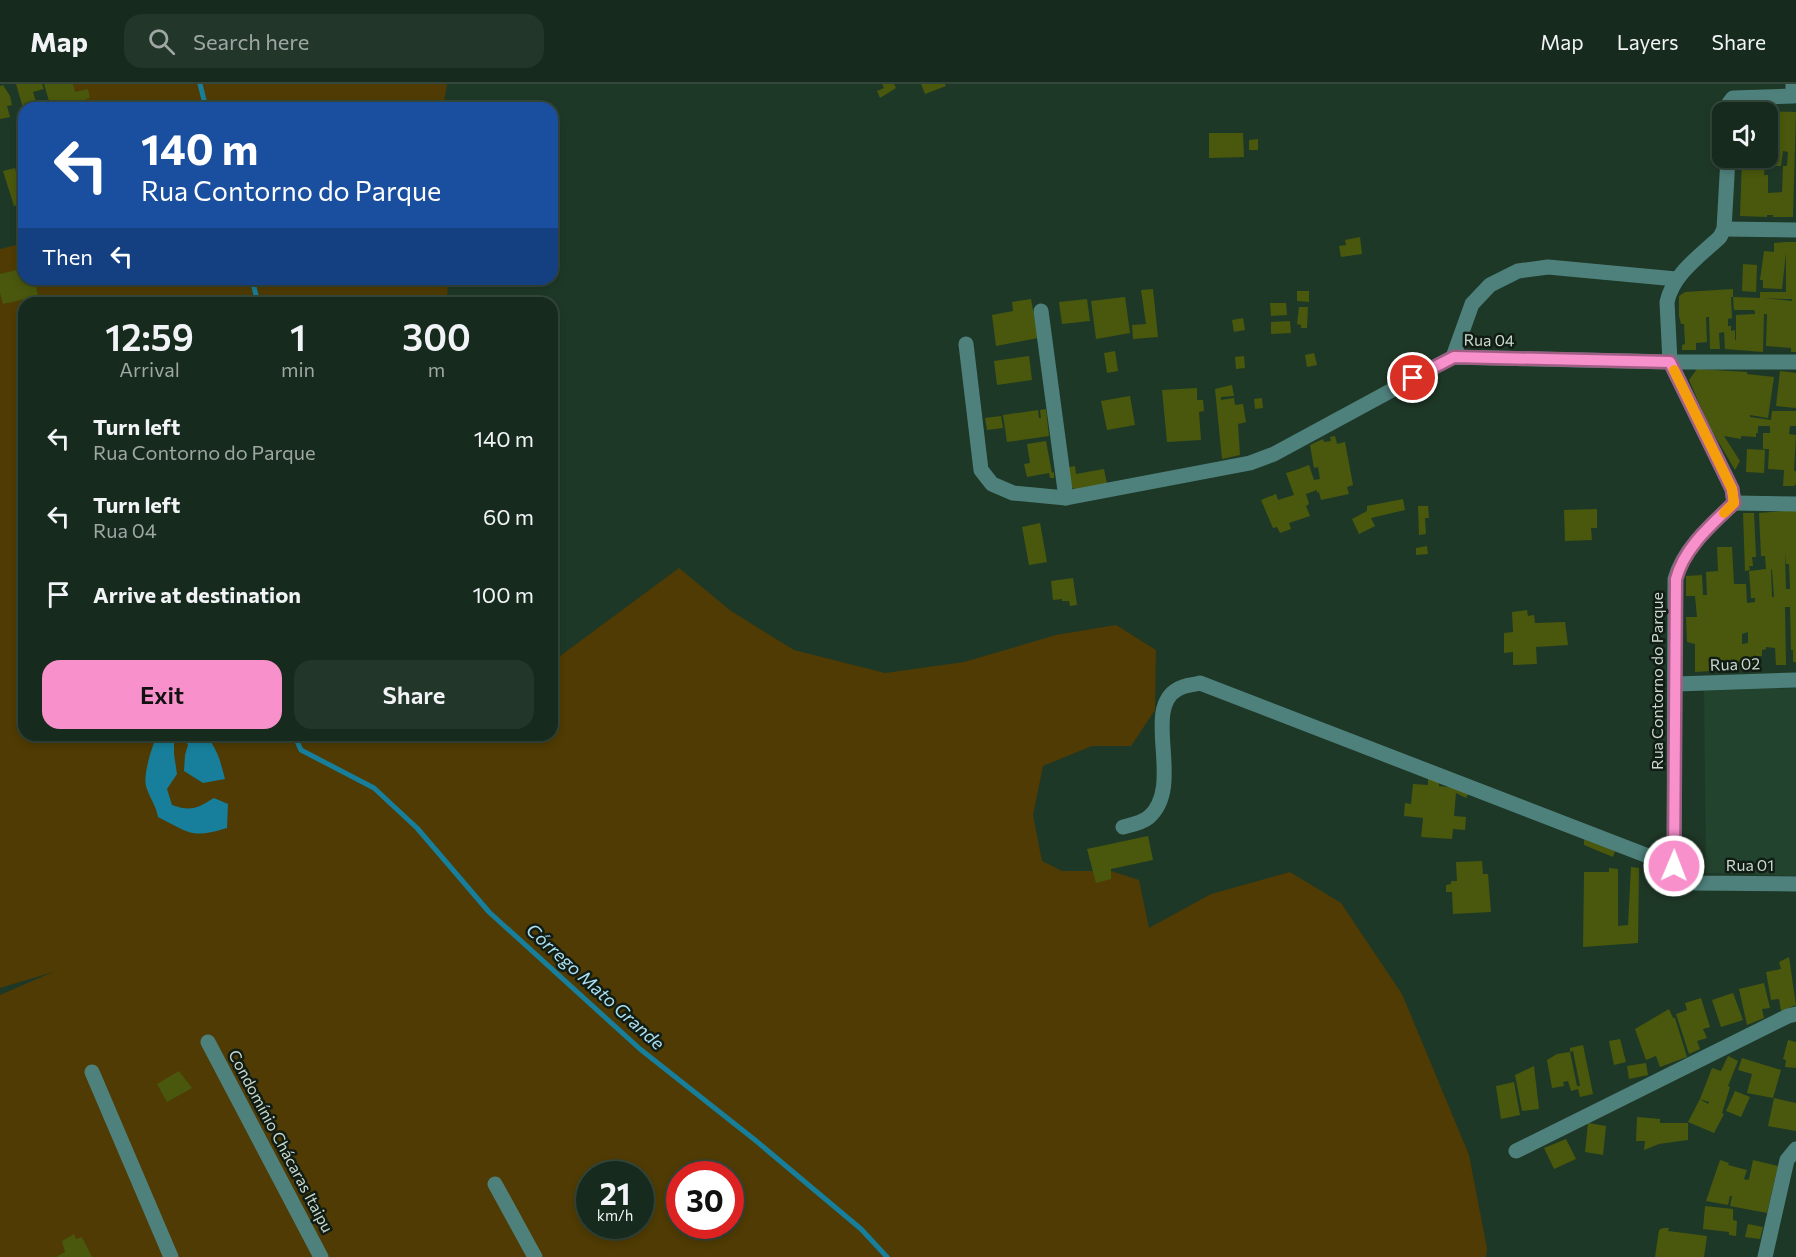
<!DOCTYPE html>
<meta charset="utf-8">
<style>
body{margin:0;font-family:Commissioner,sans-serif;background:#23362a;color:#f1f3f6;height:100vh;display:flex;flex-direction:column;font-size:22px;white-space:nowrap}
*{box-sizing:border-box;margin:0}
p{font-size:20px;color:#9ea7a4}
.icon{flex:none;width:33px;height:33px;fill:none;stroke:currentColor;stroke-width:2;stroke-linecap:round;stroke-linejoin:round}
.map{position:relative;flex:1;overflow:hidden}
.details{position:absolute;left:18px;top:213px;width:540px;height:444px;display:flex;flex-direction:column;background:#162a1d;border-radius:18px;box-shadow:0 3px 9px #0003,0 0 0 2px #35463b}
.details>*{flex:none}
.guide{position:absolute;left:18px;top:18px;width:540px;height:183px;border-radius:18px;box-shadow:0 3px 9px #0003,0 0 0 2px #35463b;background:#1a4fa0;color:#fff;overflow:hidden}
.tools{position:absolute;left:1712px;top:18px;display:grid;gap:12px}
.tools a{display:grid;place-items:center;width:66px;height:66px;border-radius:12px;background:#162a1d;box-shadow:0 3px 9px #0003,0 0 0 2px #35463b;font-size:30px}
.speed{position:absolute;left:576px;top:1077px;display:flex;gap:12px;font-size:30px;font-weight:700;text-align:center}
.speed>*{display:grid;place-content:center;width:78px;height:78px;border-radius:50%;background:#162a1d;box-shadow:0 3px 9px #0003,0 0 0 2px #35463b;line-height:1}
.speed small{font-size:15px;font-weight:400}
.speed .limit{border:9px solid #d22;background:#fff;color:#111}
.pin{position:absolute;display:grid;place-items:center;width:51px;height:51px;color:#fff;margin:-26px;border:3px solid #fff;border-radius:50%;box-shadow:0 2px 6px #0007}
.me{position:absolute;width:66px;margin:-33px;rotate:1deg;stroke-linejoin:round;filter:drop-shadow(0 0 4px #0008)}
.turn{display:flex;align-items:center;gap:21px;height:126px;padding:0 24px;font-size:27px}
.turn .icon{width:78px;height:78px;stroke-width:2.5}
.turn b{display:block;font-size:42px;line-height:51px}
.then{display:flex;align-items:center;height:57px;padding:0 24px;background:#0003;gap:12px;font-size:22px}
.eta{display:flex;justify-content:space-evenly;align-items:center;height:102px;text-align:center}
.eta b{font-size:36px;font-weight:600;line-height:42px}
.action{display:flex;gap:12px;margin-top:auto;padding:12px 24px}
.action a{flex:1;height:69px;border-radius:18px;background:#f890cc;color:#111;font-size:24px;font-weight:600;line-height:69px;text-align:center}
.action a+a{background:#23362a;color:#f1f3f6}
ul{padding:0;list-style:none}
li{display:flex;align-items:center;gap:18px;height:78px;padding:0 24px}
li div{flex:1}
li b{display:block;font-size:22px}
li em{font-style:normal}
header{display:flex;align-items:center;gap:36px;box-sizing:border-box;height:84px;padding:0 30px;background:#162a1d;border-bottom:2px solid #35463b}
header strong{font-size:28px}
nav{display:flex;gap:33px;margin-inline-start:auto;font-size:21px}
.search{width:420px;height:54px;background:#23362a;display:flex;align-items:center;gap:15px;box-sizing:border-box;padding:0 21px;border-radius:18px;color:#9ea7a4;font-size:22px}
.map>svg:first-child{display:block}
</style>
<header>
<strong>Map</strong>
<div class="search"><svg class="icon" aria-label="search" viewBox="0 0 24 24"><circle cx="10" cy="10" r="6"/><path d="M15 15l6 6"/></svg>Search here</div>
<nav><a>Map</a><a>Layers</a><a>Share</a></nav>
</header>
<div class="map">
<svg width="1796" height="1173" viewBox="0 0 1796 1173">
<rect width="100%" height="100%" fill="#1e3827"/>
<polygon fill="#22432e" points="1796,604 1796,792 1706,789 1704,606"/>
<g fill="#4f3b03" fill-rule="evenodd">
<polygon points="57,0 447,0 443,24 60,24"/>
<path d="M 24,159 L 24,195 L 448,195 L 447,219 L 24,219 L 24,651 L 552,651 L 552,578 L 679,484 L 731,527 L 794,566 L 885,589 L 964,578 L 1056,551 L 1116,541 L 1156,566 L 1155,626 L 1131,662 L 1092,662 L 1043,682 L 1033,731 L 1042,777 L 1062,787 L 1111,787 L 1139,796 L 1149,844 L 1211,810 L 1290,788 L 1341,819 L 1402,910 L 1469,1071 L 1487,1164 L 1486,1173 L 0,1173 L 0,911 L 53,888 L 0,904 L 0,165 ZM 590,1090 L 640,1090 L 640,1142 L 590,1142 ZM 680,1090 L 730,1090 L 730,1142 L 680,1142 Z"/>
</g>
<path fill="#177f9b" d="M 157,651 L 205,651 C 217,663 221,679 225,695 L 203,699 L 184,687 L 185,671 L 188,661 L 183,651 L 174,653 L 174,670 L 177,690 L 167,705 L 172,721 C 192,728 197,724 214,714 L 228,720 L 227,744 C 191,755 190,749 158,733 C 156,721 149,713 146,702 C 143,690 152,663 157,651 Z"/>
<g fill="none" stroke-linecap="round" stroke-linejoin="round">
<g stroke="#177f9b" stroke-width="5">
<polyline points="200,0 206,24"/>
<polyline points="252,195 258,219"/>
<polyline points="294,651 301,666 374,704 417,744 489,828 640,965 755,1056 861,1145 887,1173"/>
</g>
</g>
<g fill="#49580c" fill-rule="evenodd">
<polygon points="16,0 42,0 44,5 33,8 38,24 23,24"/>
<polygon points="44,0 73,0 75,8 88,5 90,14 86,15 88,24 79,24 78,18 51,24"/>
<polygon points="882,0 894,0 896,4 880,14 877,7 884,4"/>
<polygon points="921,0 945,0 946,2 925,10"/>
<polygon points="3,1 10,12 12,21 7,22 10,33 0,35 0,2"/>
<path d="M 1767,27 L 1796,28 L 1793,133 L 1773,133 L 1773,131 L 1767,131 L 1767,133 L 1740,132 L 1742,74 L 1767,74 ZM 1783,67 L 1788,68 L 1787,82 L 1783,82 L 1782,108 L 1768,109 L 1768,91 L 1764,91 L 1765,82 L 1781,82 Z"/>
<polygon points="1209,49 1243,49 1244,73 1209,74"/>
<polygon points="1258,55 1258,66 1249,66 1249,56"/>
<polygon points="15,84 24,119 14,122 3,87"/>
<polygon points="1360,153 1362,170 1341,173 1339,162 1346,161 1345,156"/>
<path d="M 1786,158 L 1796,158 L 1796,268 L 1791,268 L 1791,264 L 1766,262 L 1767,230 L 1764,230 L 1763,268 L 1725,265 L 1724,248 L 1719,249 L 1720,265 L 1710,265 L 1709,233 L 1706,233 L 1707,258 L 1696,259 L 1696,266 L 1682,266 L 1682,261 L 1685,260 L 1684,240 L 1681,240 L 1679,232 L 1679,212 L 1685,208 L 1733,205 L 1733,213 L 1731,213 L 1732,234 L 1728,235 L 1728,242 L 1731,242 L 1731,247 L 1735,246 L 1735,256 L 1736,256 L 1736,231 L 1755,230 L 1755,228 L 1754,226 L 1734,226 L 1733,213 L 1760,214 L 1760,208 L 1786,208 L 1786,169 L 1782,205 L 1763,204 L 1763,196 L 1760,196 L 1764,167 L 1774,168 L 1774,159 ZM 1764,214 L 1785,215 L 1792,215 L 1792,217 Z"/>
<polygon points="1743,180 1757,181 1756,208 1742,207"/>
<polygon points="24,184 24,195 35,197 38,212 3,220 0,209 0,190"/>
<polygon points="1153,205 1158,253 1133,255 1132,241 1146,240 1141,206"/>
<polygon points="1297,207 1309,207 1309,218 1297,217"/>
<polygon points="1125,213 1130,249 1096,255 1091,217"/>
<polygon points="1031,215 1038,254 996,262 992,231 1013,227 1012,218"/>
<polygon points="1087,215 1090,237 1062,240 1059,218"/>
<polygon points="1270,219 1286,219 1287,231 1271,232"/>
<polygon points="1299,223 1308,223 1307,244 1301,244 1301,241 1297,240"/>
<polygon points="1243,234 1245,246 1234,248 1232,236"/>
<polygon points="1290,237 1291,249 1271,250 1271,238"/>
<polygon points="1115,267 1118,287 1107,289 1104,269"/>
<polygon points="1314,269 1317,281 1307,283 1305,271"/>
<polygon points="1029,272 1032,296 997,301 994,277"/>
<polygon points="1244,272 1245,284 1236,285 1235,273"/>
<polygon points="1697,285 1747,288 1747,290 1774,293 1768,334 1750,331 1750,333 1771,336 1772,327 1796,327 1796,342 1790,342 1789,350 1796,351 1794,386 1796,388 1796,400 1794,402 1783,402 1784,386 1768,385 1769,365 1763,365 1763,349 1770,349 1770,342 1758,342 1758,349 1756,349 1756,353 1741,352 1741,355 1724,352 1740,377 1735,386 1709,342 1689,296"/>
<polygon points="1780,287 1796,289 1796,324 1776,322"/>
<polygon points="1232,301 1234,312 1221,313 1221,316 1234,314 1235,321 1243,320 1246,338 1238,340 1240,371 1222,375 1215,305"/>
<polygon points="1197,304 1197,316 1203,316 1204,327 1199,328 1201,356 1167,358 1162,306"/>
<polygon points="1130,312 1135,341 1107,346 1101,317"/>
<polygon points="1262,314 1263,324 1255,325 1254,315"/>
<polygon points="1046,325 1049,352 1007,358 1003,331 1038,326 1039,334 1041,334 1040,326"/>
<polygon points="1001,332 1003,344 987,346 985,334"/>
<polygon points="1335,352 1337,360 1345,358 1353,401 1347,403 1349,410 1321,416 1319,408 1317,409 1317,406 1306,410 1309,420 1306,422 1310,432 1289,439 1291,445 1280,449 1277,443 1273,444 1261,416 1276,410 1278,416 1294,411 1286,389 1296,386 1309,381 1314,396 1320,395 1318,383 1314,384 1310,361 1323,355 1324,358 1331,357 1330,353"/>
<polygon points="1046,357 1052,389 1054,388 1054,394 1050,394 1049,389 1027,393 1024,380 1030,379 1027,360"/>
<polygon points="1747,365 1765,366 1764,389 1746,388"/>
<polygon points="1075,382 1076,390 1104,385 1107,400 1076,406 1068,401 1066,384"/>
<polygon points="1403,415 1405,426 1371,434 1375,442 1359,450 1352,435 1367,427 1367,422"/>
<polygon points="1418,422 1428,422 1429,434 1425,434 1426,450 1419,451"/>
<polygon points="1597,425 1597,444 1591,444 1592,456 1565,457 1564,426"/>
<path d="M 1796,426 L 1796,578 L 1793,578 L 1793,566 L 1791,566 L 1790,523 L 1785,523 L 1786,581 L 1776,581 L 1775,564 L 1766,563 L 1766,565 L 1762,566 L 1762,572 L 1758,572 L 1758,582 L 1756,584 L 1695,588 L 1695,560 L 1687,558 L 1686,533 L 1697,533 L 1695,512 L 1686,512 L 1686,492 L 1702,491 L 1703,511 L 1707,511 L 1706,488 L 1718,487 L 1717,463 L 1732,463 L 1734,500 L 1746,500 L 1747,519 L 1755,518 L 1755,514 L 1751,514 L 1749,487 L 1766,485 L 1765,472 L 1761,472 L 1759,429 ZM 1785,470 L 1786,480 L 1789,480 L 1790,505 L 1786,505 ZM 1772,485 L 1774,513 L 1772,513 L 1771,486 ZM 1748,548 L 1748,559 L 1742,560 L 1742,550 Z"/>
<polygon points="1743,429 1754,429 1756,473 1752,473 1753,482 1749,482 1750,486 1745,487"/>
<polygon points="1040,439 1047,478 1029,481 1022,443"/>
<polygon points="1427,462 1428,470 1416,471 1416,464"/>
<polygon points="1073,494 1077,521 1070,522 1069,517 1062,517 1062,515 1053,516 1051,497"/>
<polygon points="1527,526 1528,532 1534,531 1535,539 1565,538 1568,561 1536,563 1537,580 1513,581 1513,568 1504,569 1504,549 1513,548 1512,528"/>
<polygon points="1428,693 1439,697 1439,702 1456,704 1469,708 1466,714 1456,709 1454,732 1466,733 1465,746 1453,745 1452,755 1421,753 1423,734 1404,732 1405,719 1411,720 1413,700 1428,701"/>
<polygon points="1148,752 1153,776 1111,785 1111,795 1096,799 1087,765"/>
<polygon points="1584,755 1615,767 1613,773 1584,761"/>
<polygon points="1482,777 1483,790 1488,790 1491,828 1453,830 1452,808 1446,808 1446,801 1451,800 1451,797 1457,797 1456,778"/>
<polygon points="1631,783 1639,784 1638,859 1583,863 1584,788 1609,788 1609,784 1618,785 1618,842 1628,841"/>
<polygon points="1789,873 1796,921 1781,927 1779,915 1771,916 1766,888 1781,885 1779,878"/>
<polygon points="1764,899 1770,924 1762,925 1764,934 1747,941 1739,905"/>
<polygon points="1733,909 1743,936 1721,943 1712,916"/>
<polygon points="1701,914 1710,943 1703,945 1707,954 1697,957 1700,965 1689,970 1676,930 1687,926 1685,919"/>
<polygon points="1669,925 1673,934 1675,934 1687,973 1660,983 1656,972 1646,976 1635,945"/>
<polygon points="1620,955 1626,978 1614,981 1609,957"/>
<polygon points="1788,956 1796,958 1796,984 1785,983 1786,976 1783,975"/>
<polygon points="1583,961 1593,1010 1580,1013 1578,1005 1571,1007 1568,997 1563,998 1564,1002 1552,1004 1547,976 1557,970 1570,968 1577,1002 1580,1002 1573,967 1570,968 1570,964"/>
<polygon points="1728,972 1738,977 1728,1002 1730,1003 1722,1029 1724,1030 1714,1049 1688,1038 1700,1015 1708,1020 1709,1018 1700,1015 1712,984 1721,987"/>
<polygon points="1742,974 1781,986 1773,1014 1747,1009 1752,990 1738,986"/>
<polygon points="1646,979 1648,991 1629,995 1627,982"/>
<polygon points="1534,982 1539,1025 1522,1027 1515,991"/>
<polygon points="179,987 192,1004 167,1018 157,1000"/>
<polygon points="1514,998 1520,1031 1501,1035 1496,1002"/>
<polygon points="1735,1007 1750,1013 1741,1033 1726,1027"/>
<polygon points="1774,1014 1796,1019 1796,1047 1768,1042"/>
<polygon points="1637,1033 1660,1035 1660,1039 1688,1039 1688,1056 1659,1060 1644,1066 1645,1057 1636,1057"/>
<polygon points="1588,1039 1606,1042 1603,1071 1585,1068"/>
<polygon points="1566,1055 1576,1075 1554,1085 1544,1064"/>
<polygon points="1720,1076 1729,1079 1728,1081 1747,1086 1744,1095 1747,1096 1749,1095 1753,1076 1778,1082 1767,1129 1730,1122 1732,1112 1730,1112 1728,1121 1706,1117"/>
<polygon points="1705,1122 1733,1125 1733,1136 1737,1137 1736,1152 1729,1151 1729,1148 1703,1145"/>
<polygon points="1748,1140 1763,1143 1760,1155 1745,1153"/>
<polygon points="1663,1144 1669,1144 1668,1147 1707,1152 1704,1173 1655,1173 1659,1146"/>
<polygon points="74,1150 76,1155 82,1153 92,1173 56,1173 65,1168 62,1157"/>
</g>
<g fill="none" stroke-linecap="round" stroke-linejoin="round">
<g stroke="#4f817c" stroke-width="15">
<polyline points="1729,28 1729,19 1733,14 1793,12 1793,0"/>
<polyline points="1724,145 1796,146"/>
<polyline points="1041,227 1066,414"/>
<polyline points="966,260 981,386 992,400 1013,409 1066,414 1250,379 1274,370 1453,273 1670,278 1796,278"/>
<polyline points="1453,273 1472,220 1490,201 1518,187 1548,183 1676,195"/>
<polyline points="1734,419 1796,420"/>
<polyline points="1676,600 1796,596"/>
<path d="M 1123,743 C 1131,741 1142,739 1149,733 C 1185,701 1141,625 1178,605 C 1184,601 1193,601 1200,599 L 1674,782"/>
<path d="M 1674,782 L 1675,495 C 1684,464 1711,441 1734,419 L 1732,405 L 1670,278 L 1667,218 C 1673,190 1700,172 1720,153 L 1724,145 L 1728,74"/>
<polyline points="1674,782 1681,791 1695,799 1796,800"/>
<polyline points="208,958 321,1173"/>
<polyline points="92,988 171,1173"/>
<polyline points="1516,1067 1788,932 1796,930"/>
<polyline points="495,1100 535,1173"/>
<polyline points="1765,1173 1787,1076 1796,1065"/>
</g>
</g>
<g fill="none" stroke-linecap="round" stroke-linejoin="round">
<defs>
<path id="route" d="M 1413,294 L 1454,273 L 1670,278 L 1732,405 L 1734,419 C 1711,441 1684,464 1676,495 L 1674,782"/>
</defs>
<use href="#route" stroke="#a15e85" stroke-width="15"/>
<use href="#route" stroke="#f890cc" stroke-width="10"/>
<polyline stroke="#f59e0b" stroke-width="10" points="1674,286 1732,405 1734,419 1724,429"/>
</g>
<g text-anchor="middle" stroke-width="5" stroke-linejoin="round" paint-order="stroke">
<g font-size="16" fill="#c9d9cd" stroke="#111c14">
<text transform="translate(1489 256) rotate(1)" y="6">Rua 04</text>
<text transform="translate(1735 580) rotate(-2)" y="6">Rua 02</text>
<text transform="translate(1657 597) rotate(-90)" y="6">Rua Contorno do Parque</text>
<text x="1750" y="787">Rua 01</text>
<text transform="translate(281 1057) rotate(62)" y="6">Condomínio Chácaras Itaipu</text>
</g>
<g font-size="18" font-style="italic" fill="#abe0f3" stroke="#111c14">
<text transform="translate(595 903) rotate(42)" y="6">Córrego Mato Grande</text>
</g>
</g>
</svg>
<div class="tools">
<a><svg class="icon" aria-label="sound" viewBox="0 0 24 24"><path d="M4 9h4l5-4v14l-5-4H4zM17 9q2 3 0 6"/></svg></a>
</div>
<div class="speed"><div>21<small>km/h</small></div><div class="limit">30</div></div>
<div class="pin" style="left:1413px;top:294px;background:#d93025"><svg class="icon" aria-label="arrive" viewBox="0 0 24 24"><path d="M6 21V4h12l-3 4 3 4H6"/></svg></div>
<svg class="me" style="left:1674px;top:782px" viewBox="-20 -20 40 40"><circle r="17" fill="#f890cc" stroke="#fff" stroke-width="3"/><path d="M0-11L8 9 0 5-8 9z" fill="#fff"/></svg>
<div class="guide">
<div class="turn"><svg class="icon" aria-label="left" viewBox="0 0 24 24"><path d="M17 20v-9H6M10 6l-5 5 5 5"/></svg><div><b>140 m</b>Rua Contorno do Parque</div></div>
<div class="then">Then<svg class="icon" aria-label="left" viewBox="0 0 24 24"><path d="M17 20v-9H6M10 6l-5 5 5 5"/></svg></div>
</div>
<section class="details">
<div class="eta">
<div><b>12:59</b><p>Arrival</p></div>
<div><b>1</b><p>min</p></div>
<div><b>300</b><p>m</p></div>
</div>
<ul>
<li><svg class="icon" aria-label="left" viewBox="0 0 24 24"><path d="M17 20v-9H6M10 6l-5 5 5 5"/></svg><div><b>Turn left</b><p>Rua Contorno do Parque</p></div><em>140 m</em></li>
<li><svg class="icon" aria-label="left" viewBox="0 0 24 24"><path d="M17 20v-9H6M10 6l-5 5 5 5"/></svg><div><b>Turn left</b><p>Rua 04</p></div><em>60 m</em></li>
<li><svg class="icon" aria-label="arrive" viewBox="0 0 24 24"><path d="M6 21V4h12l-3 4 3 4H6"/></svg><div><b>Arrive at destination</b></div><em>100 m</em></li>
</ul>
<div class="action"><a>Exit</a><a>Share</a></div>
</section>
</div>
